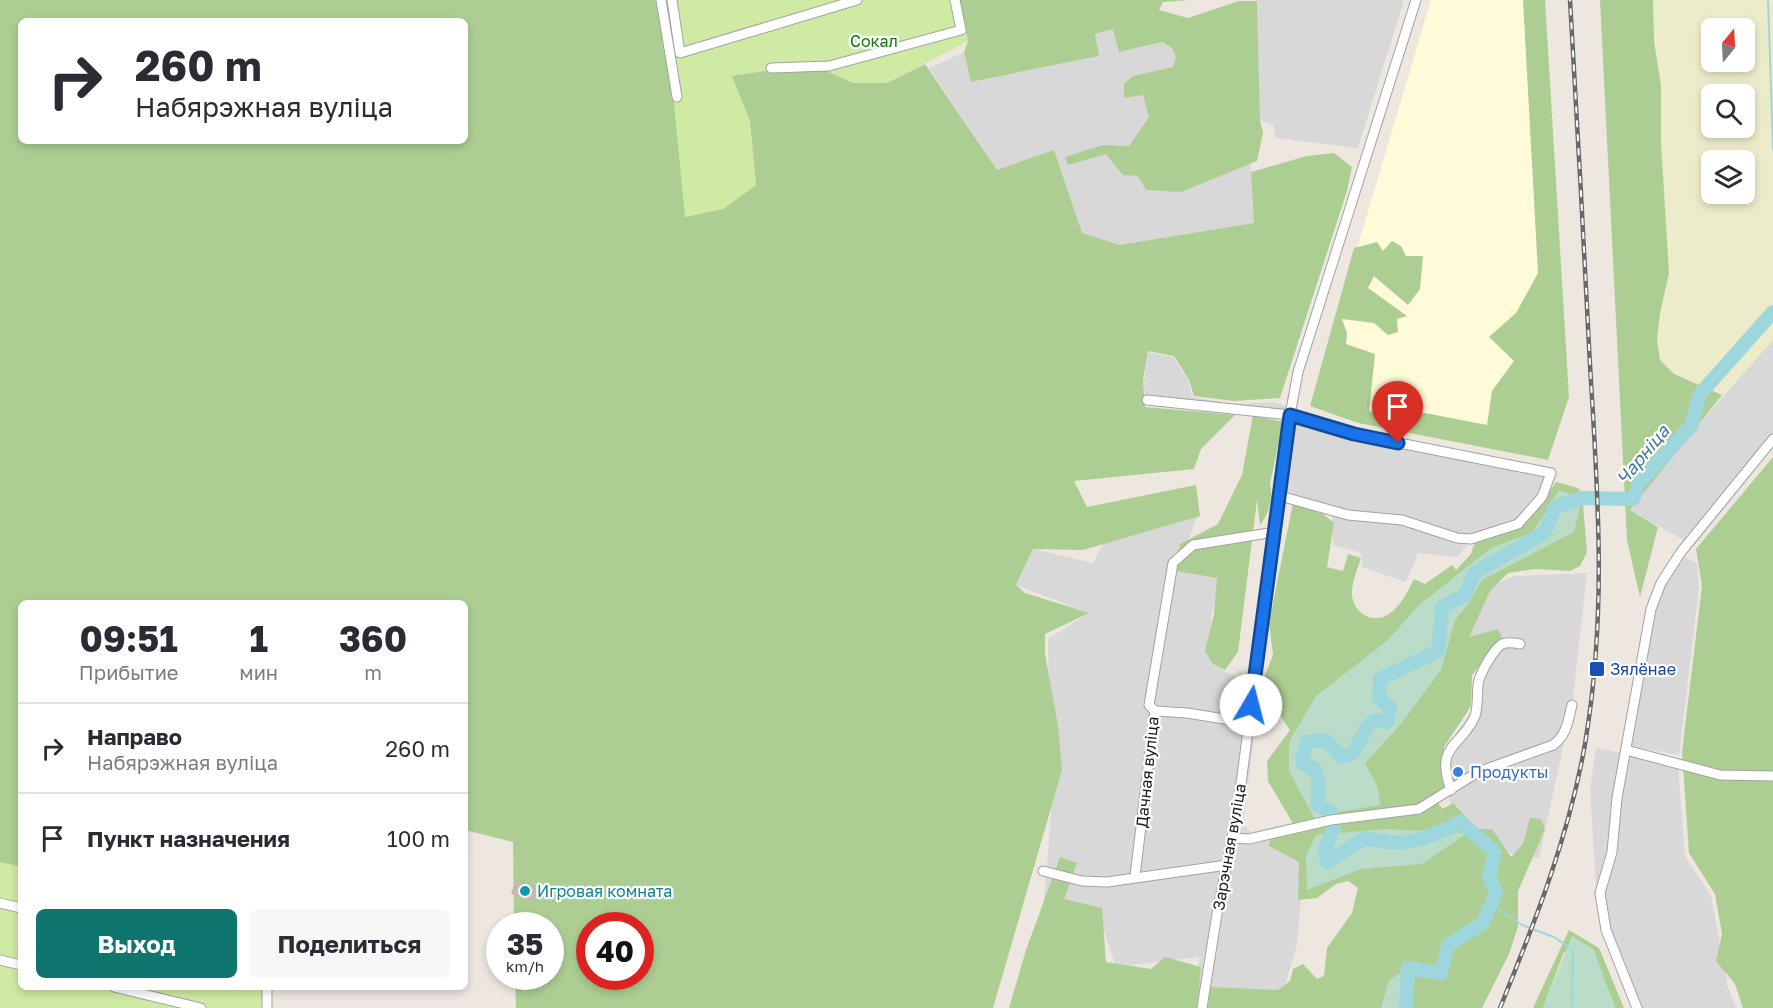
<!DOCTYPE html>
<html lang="ru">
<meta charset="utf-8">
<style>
body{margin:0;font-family:"Golos Text",sans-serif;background:#f7f7f7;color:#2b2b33;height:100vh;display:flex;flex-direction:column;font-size:22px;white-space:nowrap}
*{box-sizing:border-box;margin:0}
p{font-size:20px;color:#7c7c81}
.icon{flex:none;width:33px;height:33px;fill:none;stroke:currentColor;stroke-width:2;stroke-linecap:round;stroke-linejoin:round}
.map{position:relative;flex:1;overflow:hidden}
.drawer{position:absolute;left:18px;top:600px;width:450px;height:390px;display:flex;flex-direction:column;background:#fff;border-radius:9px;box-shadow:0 3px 9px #0003}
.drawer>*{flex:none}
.top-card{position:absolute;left:18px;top:18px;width:450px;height:126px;border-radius:9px;box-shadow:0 3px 9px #0003;background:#fff;color:#2b2b33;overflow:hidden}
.needle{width:39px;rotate:18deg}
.buttons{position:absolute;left:1701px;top:18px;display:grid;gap:12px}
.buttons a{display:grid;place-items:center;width:54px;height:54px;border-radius:9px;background:#fff;box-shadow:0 3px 9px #0003;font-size:30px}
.speed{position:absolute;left:486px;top:912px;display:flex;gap:12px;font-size:30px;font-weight:700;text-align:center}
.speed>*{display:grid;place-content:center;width:78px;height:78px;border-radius:50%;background:#fff;box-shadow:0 3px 9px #0003;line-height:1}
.speed small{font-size:15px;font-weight:400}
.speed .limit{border:9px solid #d22;background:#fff;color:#111}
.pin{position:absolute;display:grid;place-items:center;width:51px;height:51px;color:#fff;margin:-62px -26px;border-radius:50% 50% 50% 0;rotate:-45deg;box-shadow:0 0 6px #0007}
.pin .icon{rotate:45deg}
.me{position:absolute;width:66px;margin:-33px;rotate:8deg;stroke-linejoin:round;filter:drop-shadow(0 0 4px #0008)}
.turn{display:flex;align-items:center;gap:21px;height:126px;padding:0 18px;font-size:27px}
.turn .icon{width:78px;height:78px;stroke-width:2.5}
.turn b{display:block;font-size:42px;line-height:51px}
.eta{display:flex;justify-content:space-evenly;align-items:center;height:102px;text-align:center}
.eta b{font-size:36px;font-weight:700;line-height:42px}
.button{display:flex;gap:12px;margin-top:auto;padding:12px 18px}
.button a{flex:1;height:69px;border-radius:9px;background:#0f766e;color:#fff;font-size:24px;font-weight:700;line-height:69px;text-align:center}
.button a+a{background:#f7f7f7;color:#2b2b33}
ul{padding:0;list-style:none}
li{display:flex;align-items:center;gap:18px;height:90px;padding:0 18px;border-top:2px solid #e1e1e2}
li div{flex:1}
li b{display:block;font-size:22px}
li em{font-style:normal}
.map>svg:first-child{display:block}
</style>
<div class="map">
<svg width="1773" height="1008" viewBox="0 0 1773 1008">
<rect width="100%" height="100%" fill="#ede7e0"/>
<g fill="#d9d8d8">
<polygon points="1257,0 1404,0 1358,148 1276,138 1273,125 1260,120"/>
<polygon points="1240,26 1255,223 1119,245 1083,258 997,170 929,68 964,52 972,82 1098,56 1095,34 1114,29 1119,52"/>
<polygon points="1773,340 1773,448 1694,546 1630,510 1674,452"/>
<polygon points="1148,352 1173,357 1188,380 1192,397 1233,404 1274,402 1355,429 1555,470 1543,499 1519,526 1471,541 1457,557 1418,553 1406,582 1362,567 1361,553 1333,545 1332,513 1276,497 1287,421 1252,412 1145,403 1144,381"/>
<polygon points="1121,510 1197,517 1177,571 1217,577 1216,598 1211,617 1213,664 1260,692 1243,824 1251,832 1308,819 1297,945 1282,995 1231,1008 1194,1008 1199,957 1116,967 1097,909 1043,910 1051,818 1048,639 1089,613 1016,585 1033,549 1093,563"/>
<polygon points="1677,553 1697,563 1699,587 1679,755 1624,745 1644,626"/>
<polygon points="1587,573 1572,706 1539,858 1500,851 1455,813 1447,794 1445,749 1474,708 1474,677 1489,656 1465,636 1488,587 1514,576"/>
<polygon points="1596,748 1678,765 1685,856 1711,896 1728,988 1736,1008 1633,1008 1603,933 1596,886 1590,789"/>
</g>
<polygon fill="#fffad8" points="1431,0 1524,0 1548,460 1358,423 1310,406"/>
<path fill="#edecca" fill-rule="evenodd" d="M 1653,0 L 1773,0 L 1773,340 L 1722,395 L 1674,374 L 1660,360 L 1657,339 L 1660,313 L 1669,273 L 1661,143 L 1661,85 L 1654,41 ZM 1712,28 L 1744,28 L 1744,62 L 1712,62 ZM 1712,94 L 1744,94 L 1744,128 L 1712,128 ZM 1712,160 L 1744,160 L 1744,194 L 1712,194 Z"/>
<g fill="#cfeaa3">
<polygon points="665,0 959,0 968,41 887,83 853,83 811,64 733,77 750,121 756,185 723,209 684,217"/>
<polygon points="0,862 21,867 21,987 264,987 263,1008 0,1008"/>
</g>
<g fill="#acce93" fill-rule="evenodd">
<path d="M 0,0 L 660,0 L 666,20 L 685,217 L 723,209 L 756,185 L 750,121 L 732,76 L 811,64 L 853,83 L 887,83 L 925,64 L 997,170 L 1054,150 L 1082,233 L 1119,245 L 1254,223 L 1251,172 L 1307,156 L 1334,153 L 1352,167 L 1347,191 L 1280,398 L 1234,401 L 1194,396 L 1189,380 L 1174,356 L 1148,351 L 1143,380 L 1145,407 L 1235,415 L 1201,449 L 1194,469 L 1074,481 L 1087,507 L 1196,485 L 1200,516 L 1083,550 L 1033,549 L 1016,585 L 1025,593 L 1089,613 L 1045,634 L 1045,654 L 1058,726 L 1062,770 L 993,1008 L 516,1008 L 515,977 L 550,976 L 550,926 L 514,925 L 513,842 L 465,830 L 465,603 L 21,603 L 21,867 L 0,862 ZM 21,21 L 465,21 L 465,141 L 21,141 ZM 590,926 L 640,926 L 640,976 L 590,976 Z"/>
<polygon points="959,0 1190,0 1163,2 1159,10 1188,18 1239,1 1257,1 1260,120 1263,133 1257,161 1181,192 1146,190 1138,176 1123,175 1106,154 1068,165 1065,157 1103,145 1129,146 1149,117 1143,95 1124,98 1124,84 1133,76 1173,67 1176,57 1172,48 1163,42 1119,52 1113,29 1095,34 1099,56 971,82 964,52 968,41"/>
<polygon points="1523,0 1545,0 1569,397 1548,460 1358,423 1310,406 1354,248 1377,242 1383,251 1392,241 1401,246 1406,256 1423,256 1420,289 1408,305 1374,276 1368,288 1407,316 1397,319 1398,332 1388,335 1374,323 1342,319 1347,333 1346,344 1375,354 1369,411 1389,415 1394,407 1487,425 1492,391 1514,361 1489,337 1516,313 1538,273"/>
<polygon points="1600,0 1653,0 1654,41 1661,85 1661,143 1669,273 1660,313 1657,339 1660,360 1674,374 1722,395 1630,510 1658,527 1640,597 1627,540"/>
<path d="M 1253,415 L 1283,422 L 1270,484 C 1273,497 1269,515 1260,525 L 1257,500 L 1238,652 L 1225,670 L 1213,664 L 1205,651 L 1214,614 L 1217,578 L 1176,571 L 1180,544 L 1218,524 L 1242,475 Z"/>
<polygon points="1773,457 1773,1008 1743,1008 1735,984 1716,961 1722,934 1715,894 1689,853 1682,752 1702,586 1696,549"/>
<path d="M 1556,482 L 1578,488 L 1582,493 L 1587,552 L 1580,566 L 1570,571 L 1535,569 L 1508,573 L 1490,591 L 1469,637 L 1498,629 L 1502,638 L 1472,675 L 1471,706 L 1444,747 L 1444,786 L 1437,802 L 1443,809 L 1453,803 L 1477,829 L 1492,829 L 1511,857 L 1523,844 L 1530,818 L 1541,819 L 1545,829 L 1518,891 L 1518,927 L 1509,954 L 1482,1008 L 1208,1008 L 1209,987 L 1278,990 L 1290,981 L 1293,969 L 1303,964 L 1317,979 L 1324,976 L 1327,948 L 1352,913 L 1358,888 L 1348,881 L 1336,884 L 1317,898 L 1298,900 L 1299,862 L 1269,846 L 1271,836 L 1294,825 L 1268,781 L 1267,761 L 1290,730 L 1268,698 L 1265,675 L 1273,655 L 1269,623 L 1293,503 L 1317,509 L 1334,523 L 1327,567 L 1343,571 L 1348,554 L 1361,558 C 1358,568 1353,579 1352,590 C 1350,610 1371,626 1389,614 C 1401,606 1408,591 1414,579 L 1425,584 L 1452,565 L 1456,570 L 1471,554 L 1476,539 L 1522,527 L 1540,506 Z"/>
<polygon points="1060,857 1077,863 1064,899 1102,908 1106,962 1151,969 1165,957 1201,967 1197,1008 1009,1008 1026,950"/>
<polygon points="1569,930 1599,948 1624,1008 1615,1008 1611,996 1564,952 1543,1008 1533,1008"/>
</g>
<g fill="#bcdcca">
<polygon points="1559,490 1582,498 1574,532 1482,580 1469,603 1455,620 1441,670 1400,725 1365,763 1378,788 1380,805 1332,813 1315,819 1289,771 1289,742 1316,696 1388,640 1419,605 1491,548 1533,532"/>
<polygon points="1385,829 1467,833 1422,864 1361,869 1307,890 1306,856 1316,835"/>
<polygon points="1572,936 1594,950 1615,1008 1543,1008"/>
<polygon points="1408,968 1406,1008 1381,1008 1389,980"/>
</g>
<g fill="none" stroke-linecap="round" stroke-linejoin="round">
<g stroke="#9ed6dd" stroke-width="2">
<polyline points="1768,0 1773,149"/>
<polyline points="1492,905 1522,925 1554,937 1573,950 1572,1008"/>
</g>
<g stroke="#9ed6dd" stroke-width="14">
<polyline points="1332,813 1318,805 1318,779 1314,768 1303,764 1302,759 1307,742 1325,740 1342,757 1354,752 1367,727 1375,720 1387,722 1390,707 1379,698 1380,679 1438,651 1442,607 1465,595 1474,573 1544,533 1555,507 1582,498 1633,499 1639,483 1691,426 1700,394 1773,312"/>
<path d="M 1334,828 L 1325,850 L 1327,862 L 1365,838 C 1403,848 1427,840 1460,822 L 1495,852 L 1489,877 L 1496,892 L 1483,923 L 1448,945 L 1441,973 L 1408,968 L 1406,1008"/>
</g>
</g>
<polygon fill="#c5b9b4" points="515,881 538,887 535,901 511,894"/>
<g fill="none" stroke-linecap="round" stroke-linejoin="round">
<defs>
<g id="minor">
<polyline points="661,0 677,97"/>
<polyline points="672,0 680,53 857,0"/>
<polyline points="771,68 829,66 961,30 955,0"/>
<polyline points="1147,400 1290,415 1354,434 1551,473 1542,497 1518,524 1471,539 1457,538 1402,520 1348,515 1280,496"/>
<polyline points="1155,711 1187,713 1249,723"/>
<polyline points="1626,750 1720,775 1773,776"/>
<path d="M 1451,790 C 1434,744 1462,747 1475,716 C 1479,704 1476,691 1479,680 C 1482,670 1494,649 1502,644 C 1507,642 1515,643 1520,644"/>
<path d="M 1233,838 L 1249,839 L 1331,820 L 1419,809 L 1478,772 L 1553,745 C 1567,735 1568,721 1572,705"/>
<polyline points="1043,871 1082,881 1107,882 1227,865"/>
<polyline points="1135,876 1155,711 1149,705 1173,563 1193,545 1275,532"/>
<polyline points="0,903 21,908"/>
<polyline points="0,960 21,965"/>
<polyline points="114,987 201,1008"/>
<polyline points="267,987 267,1008"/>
<polyline points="1202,1008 1217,914 1238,806 1290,415 1298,372 1416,0"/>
<polyline points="1637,1008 1606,930 1600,893 1612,852 1617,798 1651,609 1661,583 1681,552 1773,439"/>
</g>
</defs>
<use href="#minor" stroke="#a2a2a2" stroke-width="11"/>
<use href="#minor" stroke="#fff" stroke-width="9"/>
<defs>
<path id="rail" d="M 1500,1008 C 1535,922 1569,836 1585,744 C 1607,614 1598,495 1590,365 C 1584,243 1577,122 1570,0"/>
</defs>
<use href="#rail" stroke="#696969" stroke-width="4.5"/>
<use href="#rail" stroke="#fff" stroke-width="2" stroke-dasharray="7" stroke-linecap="butt"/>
</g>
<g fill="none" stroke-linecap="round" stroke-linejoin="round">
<defs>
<polyline id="route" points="1251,705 1290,415 1354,434 1398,443"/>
</defs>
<use href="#route" stroke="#114b97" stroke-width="15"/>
<use href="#route" stroke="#1a73e8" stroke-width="10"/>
</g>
<rect fill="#1a4fb4" stroke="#fff" stroke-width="2" x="1589" y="661" width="16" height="16" rx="3"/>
<circle fill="#3f7fe0" stroke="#fff" stroke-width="2" cx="1458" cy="772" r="6"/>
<circle fill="#0f9aa8" stroke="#fff" stroke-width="2" cx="525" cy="891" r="6"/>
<g text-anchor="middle" stroke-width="4.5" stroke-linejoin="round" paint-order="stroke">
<g font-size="16" fill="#0c7b08" stroke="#fff">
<text x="874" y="47">Сокал</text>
</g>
<g font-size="16" fill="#164399" stroke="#fff" text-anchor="start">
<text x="1610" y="675">Зялёнае</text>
</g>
<g font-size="16" fill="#1b1b1b" stroke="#fff">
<text transform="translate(1147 772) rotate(-84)" y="6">Дачная вуліца</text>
<text transform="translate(1229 847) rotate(-80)" y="6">Зарэчная вуліца</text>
</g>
<g font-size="16" fill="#366cbe" stroke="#fff" text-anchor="start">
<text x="1470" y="778">Продукты</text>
</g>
<g font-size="16" fill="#0d838f" stroke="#fff" text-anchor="start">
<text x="537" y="897">Игровая комната</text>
</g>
<g font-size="18" font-style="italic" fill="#417a9d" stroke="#fff">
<text transform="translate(1643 455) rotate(-50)" y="6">Чарніца</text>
</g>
</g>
</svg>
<div class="buttons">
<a><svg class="needle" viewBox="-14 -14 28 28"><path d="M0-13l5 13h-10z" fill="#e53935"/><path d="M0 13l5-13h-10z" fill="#7c7c81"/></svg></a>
<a><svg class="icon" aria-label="search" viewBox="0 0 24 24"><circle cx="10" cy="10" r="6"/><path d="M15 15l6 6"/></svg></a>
<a><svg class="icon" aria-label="layers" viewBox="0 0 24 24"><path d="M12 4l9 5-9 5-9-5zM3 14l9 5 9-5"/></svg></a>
</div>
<div class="speed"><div>35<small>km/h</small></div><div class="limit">40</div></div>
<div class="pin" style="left:1398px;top:443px;background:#d93025"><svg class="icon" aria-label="arrive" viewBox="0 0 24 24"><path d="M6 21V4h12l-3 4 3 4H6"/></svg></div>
<svg class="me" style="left:1251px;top:705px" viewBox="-20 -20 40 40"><circle r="19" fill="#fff"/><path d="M0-13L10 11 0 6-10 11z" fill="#1a73e8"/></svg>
<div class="top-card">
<div class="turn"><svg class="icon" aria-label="right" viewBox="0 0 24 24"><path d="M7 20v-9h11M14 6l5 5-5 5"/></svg><div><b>260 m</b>Набярэжная вуліца</div></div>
</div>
<section class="drawer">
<div class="eta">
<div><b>09:51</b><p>Прибытие</p></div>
<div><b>1</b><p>мин</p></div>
<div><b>360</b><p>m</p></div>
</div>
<ul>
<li><svg class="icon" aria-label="right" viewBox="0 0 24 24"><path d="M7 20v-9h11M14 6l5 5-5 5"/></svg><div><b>Направо</b><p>Набярэжная вуліца</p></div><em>260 m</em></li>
<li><svg class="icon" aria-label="arrive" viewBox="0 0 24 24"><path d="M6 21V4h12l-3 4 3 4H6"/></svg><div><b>Пункт назначения</b></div><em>100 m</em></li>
</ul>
<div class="button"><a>Выход</a><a>Поделиться</a></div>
</section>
</div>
